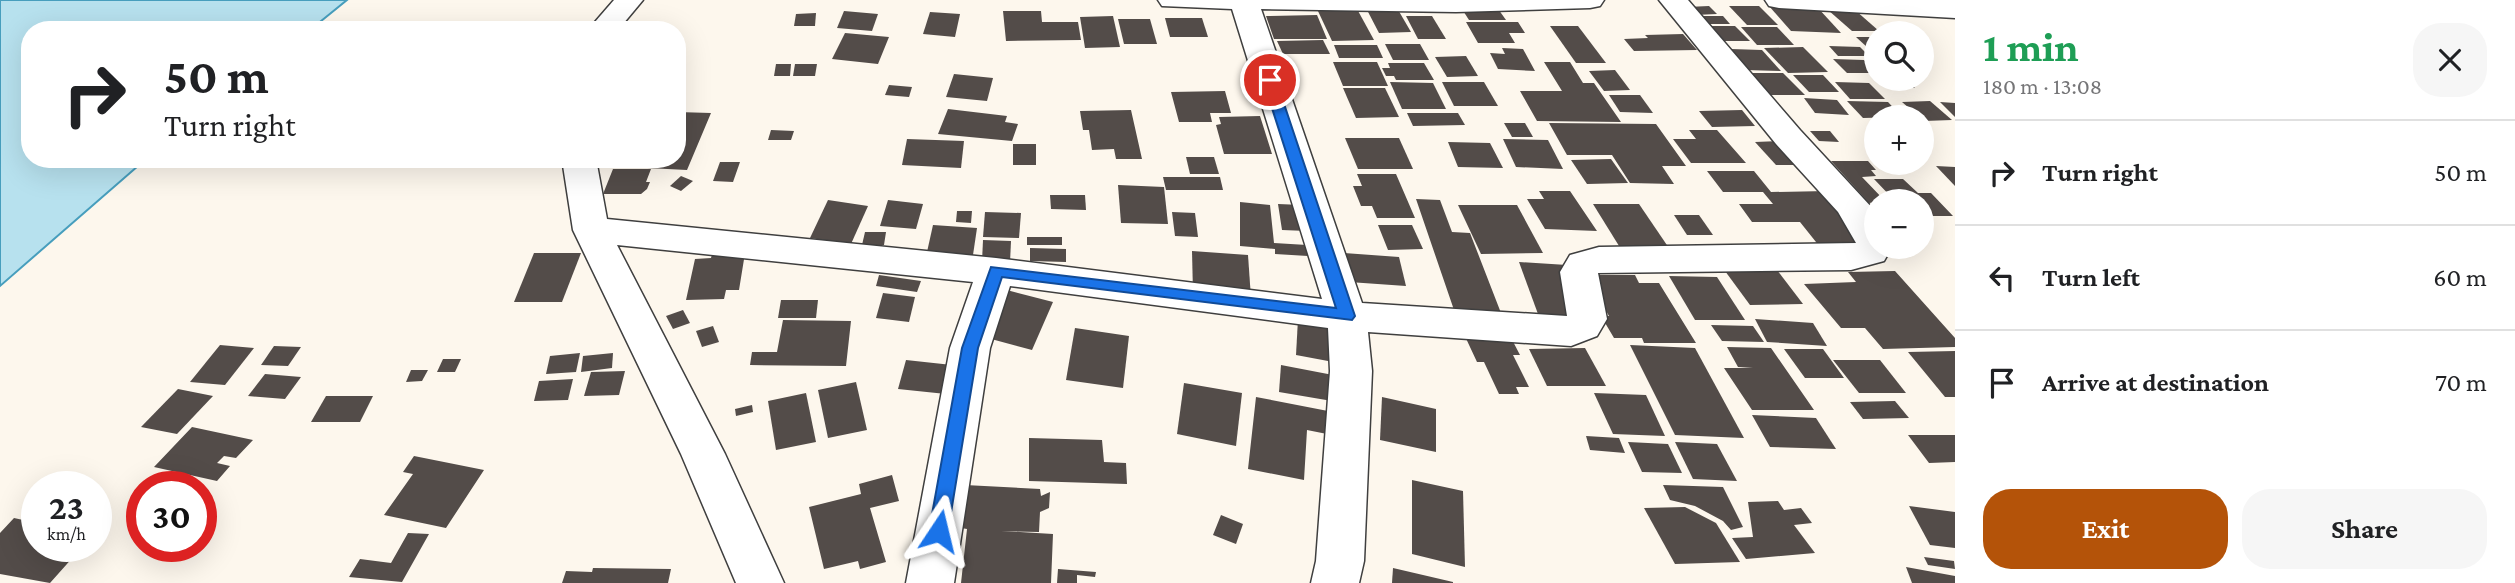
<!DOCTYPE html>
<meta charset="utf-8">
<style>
body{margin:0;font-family:"Crimson Pro",serif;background:#f6f6f6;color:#202124;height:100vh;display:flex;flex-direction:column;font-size:26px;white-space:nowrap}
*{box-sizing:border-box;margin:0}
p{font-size:23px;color:#757577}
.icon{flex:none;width:38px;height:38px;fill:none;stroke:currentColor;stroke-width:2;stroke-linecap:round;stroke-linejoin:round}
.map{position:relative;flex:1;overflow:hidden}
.side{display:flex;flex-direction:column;background:#fff;width:560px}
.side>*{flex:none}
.hud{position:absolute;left:21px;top:21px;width:665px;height:147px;border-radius:28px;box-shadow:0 7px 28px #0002;background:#fff;color:#202124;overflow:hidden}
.buttons{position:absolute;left:1864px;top:21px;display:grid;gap:14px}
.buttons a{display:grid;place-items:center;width:70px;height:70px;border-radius:50%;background:#fff;box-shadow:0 7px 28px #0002;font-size:35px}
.speed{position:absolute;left:21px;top:471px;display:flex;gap:14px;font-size:35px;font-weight:700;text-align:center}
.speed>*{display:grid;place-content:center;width:91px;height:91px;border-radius:50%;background:#fff;box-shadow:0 7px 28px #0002;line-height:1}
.speed small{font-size:18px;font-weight:400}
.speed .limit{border:10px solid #d22;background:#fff;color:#111}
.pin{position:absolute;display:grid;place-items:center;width:60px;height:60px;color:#fff;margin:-30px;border:4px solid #fff;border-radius:50%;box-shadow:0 2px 7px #0007}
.me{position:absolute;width:77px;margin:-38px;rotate:10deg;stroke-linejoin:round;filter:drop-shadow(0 0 5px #0008)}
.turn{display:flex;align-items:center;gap:24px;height:147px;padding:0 28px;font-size:32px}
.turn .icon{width:91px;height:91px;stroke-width:2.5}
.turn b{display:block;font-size:49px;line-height:60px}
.round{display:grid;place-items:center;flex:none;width:74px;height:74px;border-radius:28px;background:#f6f6f6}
.headline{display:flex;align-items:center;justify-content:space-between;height:119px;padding:0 28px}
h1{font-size:42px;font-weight:700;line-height:52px;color:#1e9e55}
.cta{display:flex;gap:14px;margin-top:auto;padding:14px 28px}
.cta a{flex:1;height:80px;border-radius:28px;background:#b45309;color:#fff;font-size:28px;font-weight:700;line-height:80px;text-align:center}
.cta a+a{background:#f6f6f6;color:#202124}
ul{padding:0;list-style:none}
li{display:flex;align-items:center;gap:21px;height:105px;padding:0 28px;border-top:2px solid #e0e0e0}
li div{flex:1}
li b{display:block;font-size:26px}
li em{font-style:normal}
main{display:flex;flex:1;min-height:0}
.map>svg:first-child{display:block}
</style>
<main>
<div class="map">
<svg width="1955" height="583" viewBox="0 0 1955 583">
<rect width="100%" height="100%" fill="#fdf7ed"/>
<polygon fill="#b7e1ee" stroke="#479ebd" stroke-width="2" points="0,0 347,0 310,30 30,30 30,159 146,159 0,286"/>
<g fill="#534c49">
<polygon points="1460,6 1496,6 1506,20 1469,20"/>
<polygon points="1709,6 1717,14 1695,15 1687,7"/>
<polygon points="1729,6 1759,6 1778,25 1747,25"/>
<polygon points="1769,6 1818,8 1841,33 1791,31"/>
<polygon points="1366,8 1397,8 1411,32 1379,33"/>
<polygon points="1317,9 1357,9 1374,40 1332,41"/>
<polygon points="1828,10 1855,10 1879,31 1852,31"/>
<polygon points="844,11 878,14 872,31 837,28"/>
<polygon points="1003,11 1041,11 1042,22 1078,22 1081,40 1006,41"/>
<polygon points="930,12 960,14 955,37 923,34"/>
<polygon points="816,13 815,26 794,26 796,14"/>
<polygon points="1317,15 1327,39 1274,39 1266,16"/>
<polygon points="1113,16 1120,47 1085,48 1080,17"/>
<polygon points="1406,16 1432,16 1446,39 1418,39"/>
<polygon points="1696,16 1723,16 1730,24 1703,24"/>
<polygon points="1165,18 1202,18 1208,37 1170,37"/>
<polygon points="1118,19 1150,19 1157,44 1124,44"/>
<polygon points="1466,22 1518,22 1525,33 1509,33 1515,43 1478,43"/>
<polygon points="1550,26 1578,26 1606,63 1576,63"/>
<polygon points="1701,26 1735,26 1750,41 1714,41"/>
<polygon points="1741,27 1777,27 1794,45 1757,45"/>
<polygon points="845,33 889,37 878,64 832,59"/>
<polygon points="1683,34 1697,50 1634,51 1624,39 1648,38 1645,35"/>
<polygon points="1856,37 1876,37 1876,48 1868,48"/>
<polygon points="1323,40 1330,54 1283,54 1277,41"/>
<polygon points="1385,44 1420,44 1429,60 1393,60"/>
<polygon points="1334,45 1377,45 1383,58 1339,58"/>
<polygon points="1829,46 1860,47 1869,56 1838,56"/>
<polygon points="1803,47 1828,72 1788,73 1764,48"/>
<polygon points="1502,48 1523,49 1535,71 1498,69 1490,53 1505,54"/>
<polygon points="1731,49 1762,50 1781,71 1745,70"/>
<polygon points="1466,56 1478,76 1447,77 1435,57"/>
<polygon points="1833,59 1864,60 1876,73 1847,73"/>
<polygon points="1333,62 1377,62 1388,86 1343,86"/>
<polygon points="1544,62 1570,62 1583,83 1594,83 1621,122 1537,121 1520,91 1562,91"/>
<polygon points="1388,63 1424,63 1434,80 1396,80 1394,76 1386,76 1382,68 1390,68"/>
<polygon points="776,64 791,64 790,76 774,76"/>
<polygon points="795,64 817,64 815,76 793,76"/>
<polygon points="1615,70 1630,90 1604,91 1589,71"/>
<polygon points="1748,73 1783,73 1805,95 1768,95"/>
<polygon points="954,74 993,78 987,101 946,97"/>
<polygon points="1793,75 1823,75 1839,92 1809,92"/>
<polygon points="1877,79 1906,79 1915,88 1886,88"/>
<polygon points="1390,82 1433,83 1446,109 1402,109"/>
<polygon points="1442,82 1484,82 1498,106 1454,106"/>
<polygon points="1835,82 1869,83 1885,99 1850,99"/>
<polygon points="889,85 912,87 909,97 885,95"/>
<polygon points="1343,88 1385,88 1399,117 1356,118"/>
<polygon points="1225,91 1231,113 1210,113 1212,122 1179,122 1171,92"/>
<polygon points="1609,95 1640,95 1653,113 1620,112"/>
<polygon points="1804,98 1837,100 1849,115 1815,113"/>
<polygon points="1847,101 1888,102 1902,117 1863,118"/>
<polygon points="1930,101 1952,120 1924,121 1902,102"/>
<polygon points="1940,102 1955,103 1955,117"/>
<polygon points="948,109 1007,116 1005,122 1018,124 1012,141 938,134"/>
<polygon points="1131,110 1142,159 1116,159 1114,149 1092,150 1089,130 1083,130 1080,111"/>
<polygon points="1742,110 1755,126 1712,127 1699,111"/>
<polygon points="677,112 711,113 687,170 608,166 611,159 677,159"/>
<polygon points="1407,113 1458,113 1465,125 1413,126"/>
<polygon points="1260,116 1272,154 1224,154 1216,125 1221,124 1219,117"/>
<polygon points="1504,123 1525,123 1533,137 1512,137"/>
<polygon points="1549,123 1656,124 1686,166 1662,166 1674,184 1630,183 1612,155 1567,155"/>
<polygon points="771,130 794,131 791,140 768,140"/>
<polygon points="1689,130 1717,130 1746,163 1691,163 1673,139 1696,139"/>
<polygon points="1810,131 1830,131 1839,142 1819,141"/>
<polygon points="1345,138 1399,138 1413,169 1358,169"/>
<polygon points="907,139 964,141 961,168 902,165"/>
<polygon points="1503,139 1548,140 1563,169 1516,167"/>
<polygon points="1780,141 1801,165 1776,165 1755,142"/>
<polygon points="1448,142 1490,143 1503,168 1458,167"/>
<rect x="1013" y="144" width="23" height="21"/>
<polygon points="1186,157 1214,157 1219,174 1190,174"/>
<polygon points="1611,159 1628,183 1587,184 1571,160"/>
<polygon points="1831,161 1868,161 1876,170 1871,170 1876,176 1862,177 1885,201 1869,203"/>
<polygon points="720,162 740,162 733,182 713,181"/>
<polygon points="1936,166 1955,167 1955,186"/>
<polygon points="613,169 651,169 646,182 650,182 647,189 641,194 603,194"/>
<polygon points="1707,171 1754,171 1771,192 1827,191 1859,221 1843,221 1864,246 1820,247 1800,222 1752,222 1739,204 1773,204 1763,192 1723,192"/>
<polygon points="1357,174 1396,174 1415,218 1377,218 1372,206 1361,206 1353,186 1362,186"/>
<polygon points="681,176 693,181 681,191 670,186"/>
<polygon points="1163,177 1220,177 1223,190 1166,190"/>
<polygon points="1874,179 1903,179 1918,193 1931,193 1953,216 1922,216 1922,201 1895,201"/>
<polygon points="1118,185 1164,187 1168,224 1121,223"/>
<polygon points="1539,191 1570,191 1597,231 1545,229 1527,199 1544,199"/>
<polygon points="1050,195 1085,195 1086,210 1051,209"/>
<polygon points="1416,199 1440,200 1452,232 1470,233 1501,313 1454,310"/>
<polygon points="828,200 868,206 851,244 810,238"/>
<polygon points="888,200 923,204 916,229 880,226"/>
<polygon points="1240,202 1270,205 1274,243 1307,245 1308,256 1275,254 1275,249 1240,246"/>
<polygon points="1278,204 1302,205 1307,231 1282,230"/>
<polygon points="1593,204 1639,204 1673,254 1624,254"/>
<polygon points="1458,205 1517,205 1543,253 1481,254"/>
<polygon points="957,211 972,211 971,223 956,222"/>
<polygon points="985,212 1021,213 1019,238 983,237"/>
<polygon points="1172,212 1195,213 1198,237 1175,236"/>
<polygon points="1674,215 1699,215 1713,235 1687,235"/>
<polygon points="933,225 977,228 973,255 927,252"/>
<polygon points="1378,225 1412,225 1423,249 1388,250"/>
<polygon points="865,232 886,232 884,245 862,245"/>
<rect x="1027" y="237" width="35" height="8"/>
<polygon points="983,240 1011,241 1010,263 982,262"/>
<polygon points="714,247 746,247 739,290 726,290 724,299 686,300 695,259 711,258"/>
<polygon points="1030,248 1066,249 1066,262 1030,261"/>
<polygon points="1192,251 1248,255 1251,298 1193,293"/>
<polygon points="534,253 581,253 562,302 514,302"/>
<polygon points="1344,253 1399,257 1406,286 1349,282"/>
<polygon points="1519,262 1567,265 1589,317 1538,314"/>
<polygon points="1777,270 1803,304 1750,305 1725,271"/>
<polygon points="1895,271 1955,338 1955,347 1883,349 1865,328 1841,328 1804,284 1856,282 1848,272"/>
<polygon points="879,275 921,281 917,292 876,286"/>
<polygon points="1586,275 1635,275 1639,283 1659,283 1696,343 1644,343 1642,338 1614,338 1601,316 1609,316"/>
<polygon points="1669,276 1717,277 1745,320 1695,320"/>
<polygon points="1003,289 1053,302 1032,350 980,336"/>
<polygon points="883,293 915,297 909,322 876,318"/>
<polygon points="781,300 818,300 816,318 778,318"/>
<polygon points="683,310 690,323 673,329 666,316"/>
<polygon points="1298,319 1344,327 1344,364 1296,355"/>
<polygon points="1755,319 1813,323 1827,346 1767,342"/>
<polygon points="783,320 851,321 846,366 750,365 752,352 777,352"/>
<polygon points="1711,325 1753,326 1764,342 1722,341"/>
<polygon points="713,326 719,342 702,347 696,331"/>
<polygon points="1075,328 1129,336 1123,388 1066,380"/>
<polygon points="1463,332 1508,332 1520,355 1513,355 1529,387 1516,387 1519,394 1499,394 1484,362 1477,362"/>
<polygon points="220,345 254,348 225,385 190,382"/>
<polygon points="1630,345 1695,348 1744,438 1675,435"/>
<polygon points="274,346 301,347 288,366 261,365"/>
<polygon points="1727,347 1771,348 1814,410 1752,410 1724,368 1753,368 1738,367"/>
<polygon points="1585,348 1606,386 1547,386 1529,349"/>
<polygon points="1784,349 1823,349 1844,378 1805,378"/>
<polygon points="1955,351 1955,397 1945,397 1908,352"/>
<polygon points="580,353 576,372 546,374 550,356"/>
<polygon points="613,353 612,368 581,372 583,356"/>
<polygon points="443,359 461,359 455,372 437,372"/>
<polygon points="906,360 952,365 946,394 898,389"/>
<polygon points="1833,360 1880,360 1906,393 1859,393"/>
<polygon points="1281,365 1333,375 1332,401 1279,392"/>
<polygon points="411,370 428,370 422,381 406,382"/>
<polygon points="625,371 619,395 584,396 591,372"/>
<polygon points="265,374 301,377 285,399 248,396"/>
<polygon points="573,379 568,400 534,401 539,381"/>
<polygon points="856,382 867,430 828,438 818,390"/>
<polygon points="1184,383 1242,393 1236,446 1177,434"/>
<polygon points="178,389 213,396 177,434 141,427"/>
<polygon points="806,393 816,442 776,450 768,401"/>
<polygon points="1594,393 1646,395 1665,436 1613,434"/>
<polygon points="326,396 373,396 360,422 311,422"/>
<polygon points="1256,397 1328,411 1327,434 1307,430 1304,480 1248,469"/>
<polygon points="1382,397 1436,409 1436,452 1380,440"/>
<polygon points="1895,401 1909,418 1863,419 1850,402"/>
<polygon points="752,405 753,412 736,416 735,409"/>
<polygon points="1752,415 1816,418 1836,449 1770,447"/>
<polygon points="192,427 253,440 236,458 224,456 217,463 230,466 217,481 154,467"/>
<polygon points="1908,435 1955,435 1955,462 1929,463"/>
<polygon points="1586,436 1619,438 1625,453 1590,450"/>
<polygon points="1029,438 1102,440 1104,462 1126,463 1127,484 1029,481"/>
<polygon points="1628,442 1668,444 1682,473 1642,472"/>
<polygon points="1675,442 1717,444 1737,481 1693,479"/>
<polygon points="414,456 484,470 446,528 384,515 413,474 403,472"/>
<polygon points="892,475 899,501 870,508 886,562 860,569 858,561 824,569 809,507 861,494 859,484"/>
<polygon points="1412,480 1463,491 1465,567 1412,554"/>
<polygon points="965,485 1040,489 1041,496 1050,492 1049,508 1040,512 1039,532 1001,531 1053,534 1051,583 961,583 967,529 961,528"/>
<polygon points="1663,485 1723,487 1743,527 1731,530 1723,521 1695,506 1670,500"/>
<polygon points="1778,501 1784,510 1801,508 1812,523 1794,525 1815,553 1746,559 1732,538 1753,537 1748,502"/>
<polygon points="1909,506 1955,512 1955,548 1930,545"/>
<polygon points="1685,507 1716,523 1740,562 1675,564 1644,508"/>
<polygon points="1221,515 1243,524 1236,544 1213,535"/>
<polygon points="14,518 37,523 37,546 83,546 50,583 0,574 0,533"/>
<polygon points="408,533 429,534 402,582 349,577 360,559 391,563"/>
<polygon points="1924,557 1954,561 1955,569 1928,565"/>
<polygon points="1906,567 1955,576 1955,583 1912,583"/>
<polygon points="593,568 671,569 668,583 562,583 566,571 592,572"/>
<polygon points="1393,568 1453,582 1453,583 1392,583"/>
<polygon points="1058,569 1096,572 1095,577 1077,575 1077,583 1057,583"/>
</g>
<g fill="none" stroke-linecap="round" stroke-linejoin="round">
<defs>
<g id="minor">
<polygon points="614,0 643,0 618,30 588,30"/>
<polygon points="1158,0 1604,0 1600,6 1590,8 1456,12 1261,9 1362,303 1567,316 1560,272 1570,255 1599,247 1856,243 1838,212 1776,144 1659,0 1688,0 1800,130 1875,211 1876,247 1892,247 1884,261 1851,270 1598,273 1607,319 1597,336 1571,346 1368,332 1372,371 1364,561 1359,583 1311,583 1316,561 1330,371 1328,328 1010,286 990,348 954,583 906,583 950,348 973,282 617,245 725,454 784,583 736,583 681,454 573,230 562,159 596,159 607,219 996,258 1322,299 1232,9 1162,6"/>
<polygon points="1765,0 1955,0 1955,18 1779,8 1769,6"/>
</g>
</defs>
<use href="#minor" stroke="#3f3f3f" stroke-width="3"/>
<use href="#minor" fill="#fff" fill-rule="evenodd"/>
</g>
<polygon fill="#1a73e8" stroke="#114b97" stroke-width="2" points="1270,77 1276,80 1355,316 1352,320 1002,277 978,348 948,531 946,537 939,539 932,537 929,531 962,348 991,267 1336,308 1263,80"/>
</svg>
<div class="buttons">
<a><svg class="icon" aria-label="search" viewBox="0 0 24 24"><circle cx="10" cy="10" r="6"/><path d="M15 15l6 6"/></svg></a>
<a>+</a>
<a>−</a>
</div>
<div class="speed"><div>23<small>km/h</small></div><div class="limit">30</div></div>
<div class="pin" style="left:1270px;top:80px;background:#d93025"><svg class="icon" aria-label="arrive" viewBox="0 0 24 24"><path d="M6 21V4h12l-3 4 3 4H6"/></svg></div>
<svg class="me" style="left:939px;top:531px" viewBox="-20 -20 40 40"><path d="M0-17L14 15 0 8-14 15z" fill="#1a73e8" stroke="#fff" stroke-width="4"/></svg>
<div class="hud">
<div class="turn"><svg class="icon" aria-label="right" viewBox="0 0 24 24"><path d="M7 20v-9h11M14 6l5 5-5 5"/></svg><div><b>50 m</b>Turn right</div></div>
</div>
</div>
<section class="side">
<div class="headline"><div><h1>1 min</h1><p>180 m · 13:08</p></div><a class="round"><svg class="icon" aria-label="close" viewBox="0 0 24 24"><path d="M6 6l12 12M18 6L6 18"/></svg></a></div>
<ul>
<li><svg class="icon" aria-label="right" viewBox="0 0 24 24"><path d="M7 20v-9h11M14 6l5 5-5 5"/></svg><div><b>Turn right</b></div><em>50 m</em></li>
<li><svg class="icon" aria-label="left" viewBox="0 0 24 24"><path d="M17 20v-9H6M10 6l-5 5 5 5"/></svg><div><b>Turn left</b></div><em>60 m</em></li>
<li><svg class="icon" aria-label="arrive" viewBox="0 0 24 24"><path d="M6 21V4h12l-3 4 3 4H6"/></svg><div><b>Arrive at destination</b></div><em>70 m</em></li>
</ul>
<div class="cta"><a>Exit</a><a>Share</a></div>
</section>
</main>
